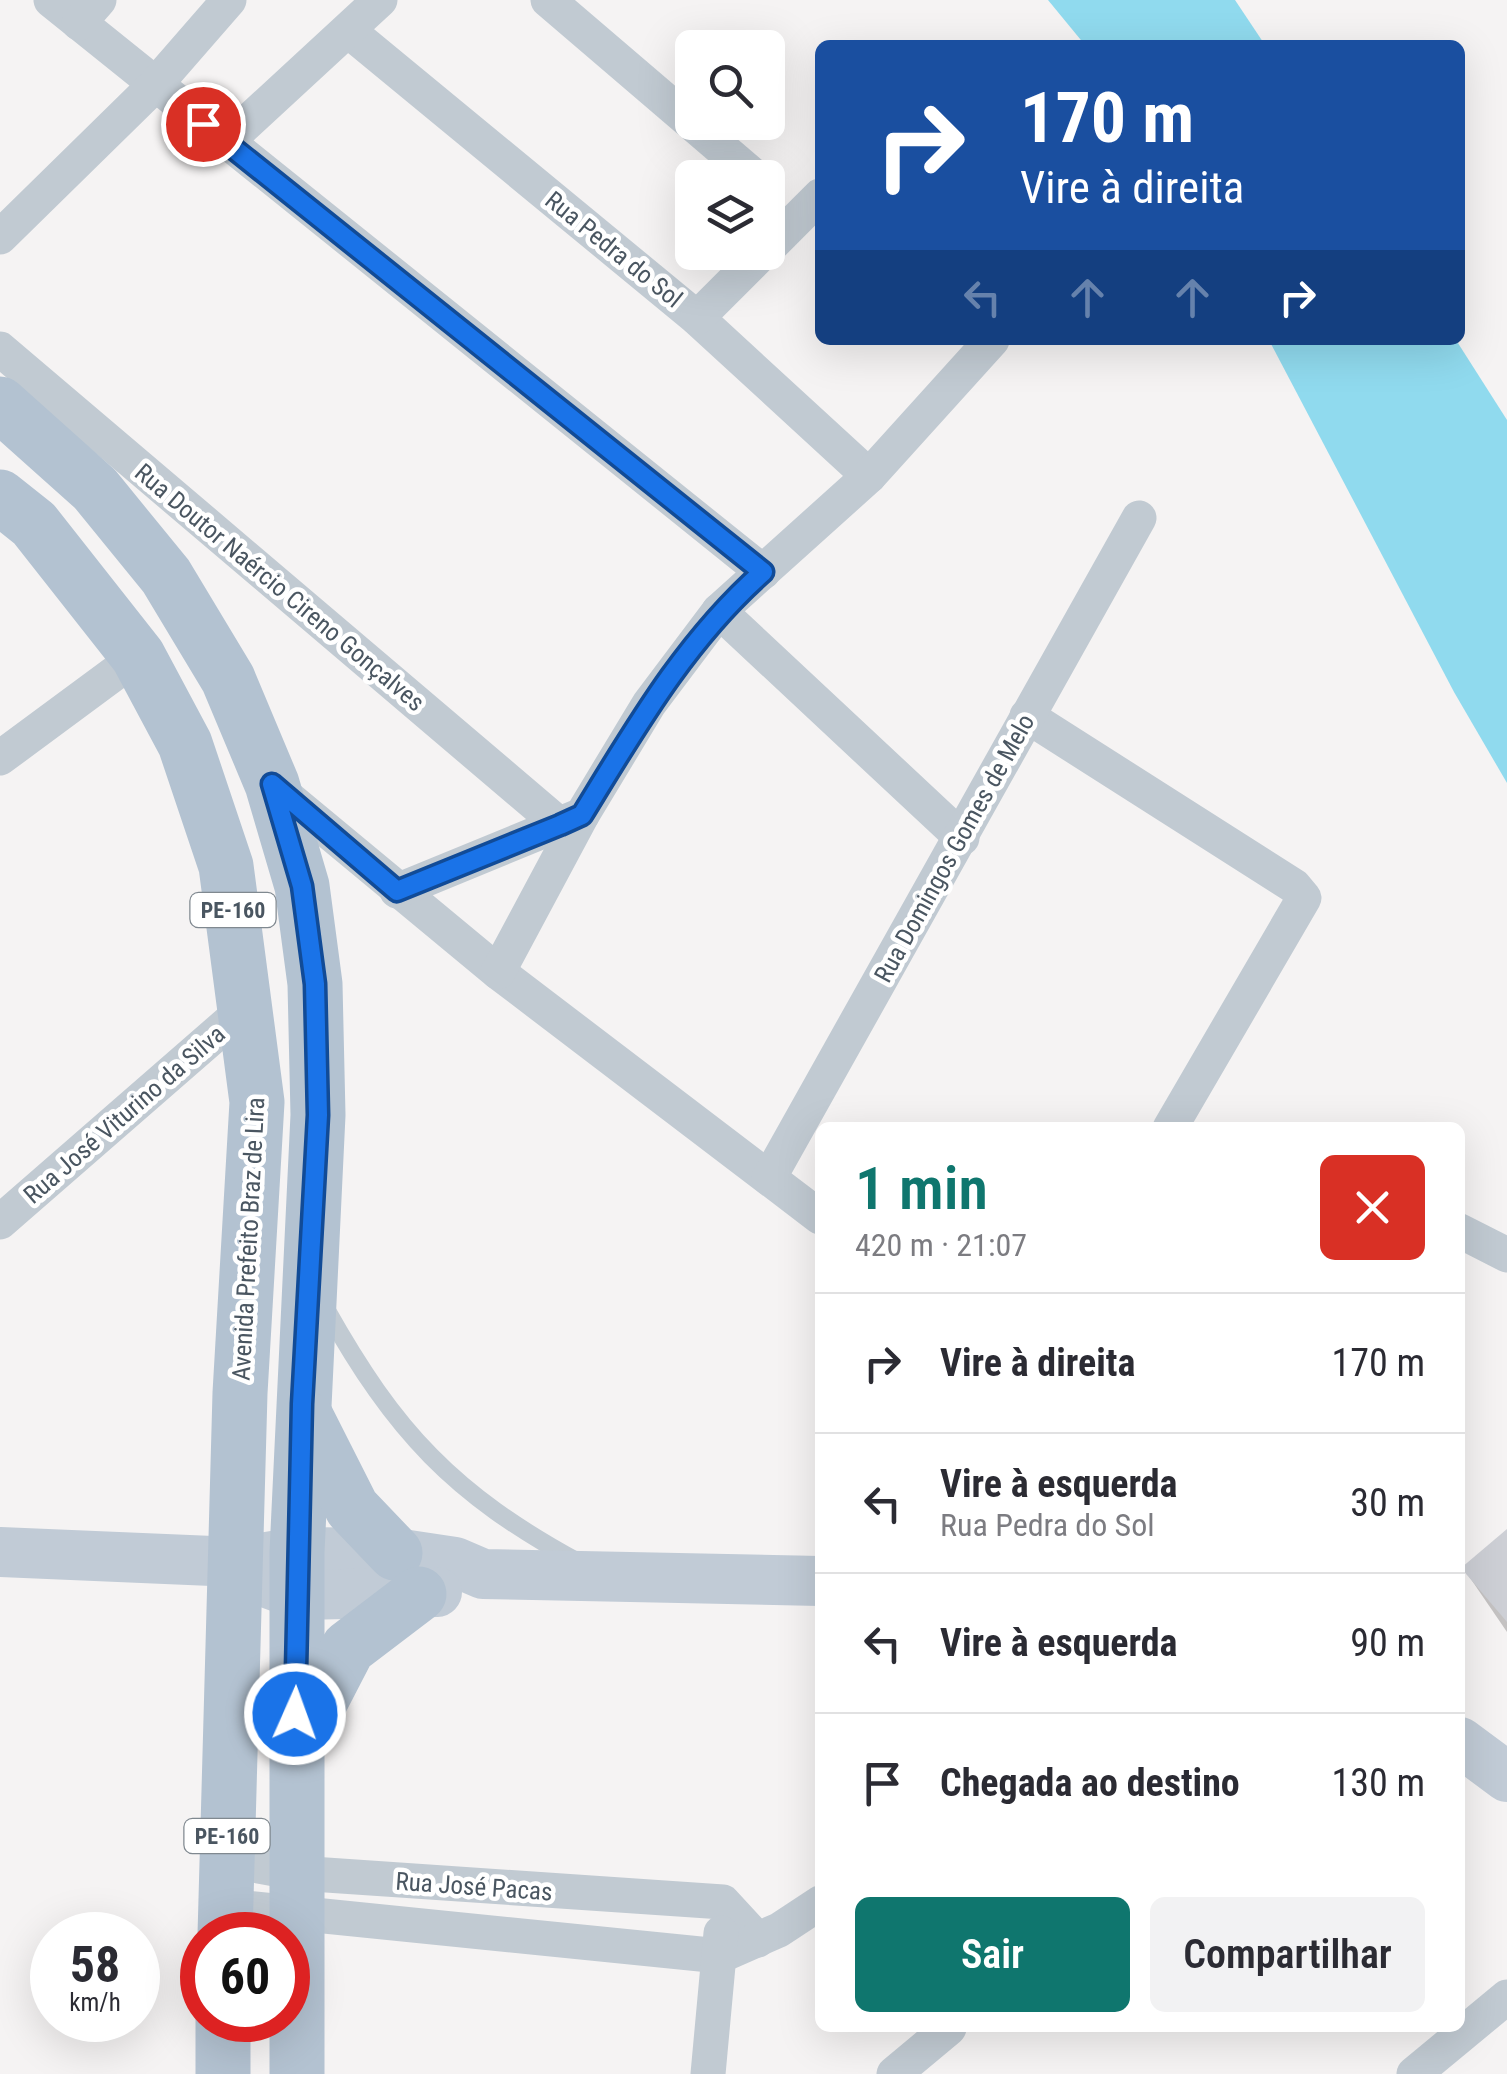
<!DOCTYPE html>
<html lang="pt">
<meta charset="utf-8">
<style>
body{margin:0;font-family:"Roboto Condensed",sans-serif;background:#f2f2f3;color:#2b2b33;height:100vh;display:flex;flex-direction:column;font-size:38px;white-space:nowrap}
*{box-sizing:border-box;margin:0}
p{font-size:32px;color:#7c7c81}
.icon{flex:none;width:55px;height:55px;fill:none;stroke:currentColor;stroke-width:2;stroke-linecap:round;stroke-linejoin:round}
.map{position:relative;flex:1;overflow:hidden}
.sheet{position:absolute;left:815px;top:1122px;width:650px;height:910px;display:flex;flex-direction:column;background:#fff;border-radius:15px;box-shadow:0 10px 40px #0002}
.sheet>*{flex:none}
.guide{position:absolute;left:815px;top:40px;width:650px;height:305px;border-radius:15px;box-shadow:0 10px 40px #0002;background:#1a4fa0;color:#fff;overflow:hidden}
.controls{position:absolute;left:675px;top:30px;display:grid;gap:20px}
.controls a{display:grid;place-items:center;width:110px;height:110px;border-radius:15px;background:#fff;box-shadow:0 10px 40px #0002;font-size:50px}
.speed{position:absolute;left:30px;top:1912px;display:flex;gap:20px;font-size:50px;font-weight:700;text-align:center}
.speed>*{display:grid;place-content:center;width:130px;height:130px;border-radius:50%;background:#fff;box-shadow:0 10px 40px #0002;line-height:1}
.speed small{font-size:25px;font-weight:400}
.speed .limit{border:15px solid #d22;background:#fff;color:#111}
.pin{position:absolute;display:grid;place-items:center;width:85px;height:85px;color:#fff;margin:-42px;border:5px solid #fff;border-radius:50%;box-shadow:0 2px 10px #0007}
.me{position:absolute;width:110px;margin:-55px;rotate:2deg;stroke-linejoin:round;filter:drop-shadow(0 0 8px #0008)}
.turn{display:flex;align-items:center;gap:35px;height:210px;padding:0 40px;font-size:45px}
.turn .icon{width:130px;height:130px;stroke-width:2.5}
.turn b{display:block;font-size:70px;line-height:85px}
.lanes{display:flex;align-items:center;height:95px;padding:0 40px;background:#0003;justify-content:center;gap:50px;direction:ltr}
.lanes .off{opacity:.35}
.round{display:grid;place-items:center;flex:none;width:105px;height:105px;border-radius:15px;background:#f2f2f3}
.overview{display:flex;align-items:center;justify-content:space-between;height:170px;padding:0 40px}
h1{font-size:60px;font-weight:600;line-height:75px;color:#0f766e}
.primary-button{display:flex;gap:20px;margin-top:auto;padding:20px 40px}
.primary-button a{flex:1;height:115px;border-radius:15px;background:#0f766e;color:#fff;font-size:40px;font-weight:600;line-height:115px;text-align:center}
.primary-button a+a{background:#f2f2f3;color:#2b2b33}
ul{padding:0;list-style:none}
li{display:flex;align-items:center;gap:30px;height:140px;padding:0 40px;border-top:2px solid #e1e1e2}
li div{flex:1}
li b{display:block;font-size:38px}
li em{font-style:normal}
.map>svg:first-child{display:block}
</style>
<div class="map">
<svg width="1507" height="2074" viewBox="0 0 1507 2074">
<rect width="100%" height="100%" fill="#f5f3f3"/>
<g fill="#90daee">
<polygon points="1048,0 1235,0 1265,45 1085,45"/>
<polygon points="1269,340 1456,340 1507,420 1507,783 1454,692"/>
</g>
<polygon fill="#0003" points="1507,1533 1507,1632 1464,1569"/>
<polygon fill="#cdcfd5" points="1507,1529 1507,1622 1461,1568"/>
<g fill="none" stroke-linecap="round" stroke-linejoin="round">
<path stroke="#c1cad2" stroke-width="18" d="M 326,1309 C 395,1432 453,1494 578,1562"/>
<g stroke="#c1cad2" stroke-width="35">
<polyline points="51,0 763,572"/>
<polyline points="548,0 756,178"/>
<polyline points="79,23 99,0"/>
<polyline points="350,32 697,318 869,476"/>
<polyline points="226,142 380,0"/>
<polyline points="0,237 155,85 229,0"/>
<polyline points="768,248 820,196"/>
<polyline points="697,318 763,252"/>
<polyline points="0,349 560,825"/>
<polyline points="719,611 962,838"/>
<polyline points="1027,716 1294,886 1304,898 1170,1128"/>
<polyline points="0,758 138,656"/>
<polyline points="276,788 498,972 820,1217"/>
<polyline points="397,891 582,815 649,704 719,611 869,476 992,340"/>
<polyline points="498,972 582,815"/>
<polyline points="769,1178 1139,518"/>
<polyline points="0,1222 248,1006"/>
<polyline points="1460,1231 1507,1255"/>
<polyline points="226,1860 297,1873 723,1902 758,1940"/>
<polyline points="225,1906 720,1956 779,1930 820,1903"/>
<polyline points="708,2074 721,1933"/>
<polyline points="894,2074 949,2028"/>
<polyline points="1414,2074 1507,1997"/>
</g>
<g stroke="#c1cbd6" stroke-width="50">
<polyline points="0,1552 236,1562 297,1552 395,1553 455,1562 483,1574 820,1581"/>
<polyline points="259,1580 300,1595 437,1592"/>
<polyline points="1460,1742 1507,1777"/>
</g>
<g stroke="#b3c2d1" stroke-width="55">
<polyline points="0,404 95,489 166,576 228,679 272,784 302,886 315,984 318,1115 297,1552 297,2074"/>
<polyline points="0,497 34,524 138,656 185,744 226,866 257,1102 240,1393 225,1935"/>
<polyline points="307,1419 352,1508 395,1553"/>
<polyline points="304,1733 348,1648 419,1594"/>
<polyline points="223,2074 223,2020"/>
</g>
</g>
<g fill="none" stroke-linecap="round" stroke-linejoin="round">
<defs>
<path id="route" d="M 203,124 L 763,572 C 685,641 636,727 582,815 L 560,825 L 397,891 L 272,784 L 302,886 L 315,984 L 318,1115 L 302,1404 L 295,1714"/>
</defs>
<use href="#route" stroke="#114b97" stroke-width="25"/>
<use href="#route" stroke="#1a73e8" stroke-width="18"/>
</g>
<g text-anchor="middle" stroke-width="9" stroke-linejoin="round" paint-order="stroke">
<g fill="#fff" stroke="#808990" stroke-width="2.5">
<rect x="190.5" y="893" width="85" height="34" rx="8"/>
<rect x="184.5" y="1819" width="85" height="34" rx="8"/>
</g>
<g font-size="22" font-weight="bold" fill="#4a5661">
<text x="233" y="918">PE-160</text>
<text x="227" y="1844">PE-160</text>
</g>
<g font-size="25" fill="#4a5661" stroke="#fff">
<text transform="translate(614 249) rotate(39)" y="9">Rua Pedra do Sol</text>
<text transform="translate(280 587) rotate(40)" y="9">Rua Doutor Naércio Cireno Gonçalves</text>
<text transform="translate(954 848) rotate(-61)" y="9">Rua Domingos Gomes de Melo</text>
<text transform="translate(124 1114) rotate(-41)" y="9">Rua José Viturino da Silva</text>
<text transform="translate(248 1239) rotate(-87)" y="9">Avenida Prefeito Braz de Lira</text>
<text transform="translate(474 1886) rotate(4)" y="9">Rua José Pacas</text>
</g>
</g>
</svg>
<div class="controls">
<a><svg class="icon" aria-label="search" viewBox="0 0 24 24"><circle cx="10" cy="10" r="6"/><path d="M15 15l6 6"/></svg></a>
<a><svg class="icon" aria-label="layers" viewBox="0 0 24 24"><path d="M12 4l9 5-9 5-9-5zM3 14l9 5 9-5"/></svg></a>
</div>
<div class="speed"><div>58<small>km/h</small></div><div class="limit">60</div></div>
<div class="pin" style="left:203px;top:124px;background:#d93025"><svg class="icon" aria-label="arrive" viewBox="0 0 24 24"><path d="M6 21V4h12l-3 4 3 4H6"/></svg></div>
<svg class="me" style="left:295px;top:1714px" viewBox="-20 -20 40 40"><circle r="17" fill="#1a73e8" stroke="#fff" stroke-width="3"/><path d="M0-11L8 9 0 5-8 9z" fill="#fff"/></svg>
<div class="guide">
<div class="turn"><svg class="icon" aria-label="right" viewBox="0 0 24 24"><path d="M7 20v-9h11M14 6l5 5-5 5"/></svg><div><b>170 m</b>Vire à direita</div></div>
<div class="lanes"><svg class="icon off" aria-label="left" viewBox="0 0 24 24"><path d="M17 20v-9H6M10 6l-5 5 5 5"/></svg><svg class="icon off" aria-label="ahead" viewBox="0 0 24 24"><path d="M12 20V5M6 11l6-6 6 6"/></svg><svg class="icon off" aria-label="ahead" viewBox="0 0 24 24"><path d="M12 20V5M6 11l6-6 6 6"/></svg><svg class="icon" aria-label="right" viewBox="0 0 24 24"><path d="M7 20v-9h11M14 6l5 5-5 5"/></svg></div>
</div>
<section class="sheet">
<div class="overview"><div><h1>1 min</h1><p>420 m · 21:07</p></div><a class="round" style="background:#d93025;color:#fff"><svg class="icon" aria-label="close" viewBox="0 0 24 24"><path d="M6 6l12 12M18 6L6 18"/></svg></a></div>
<ul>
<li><svg class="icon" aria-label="right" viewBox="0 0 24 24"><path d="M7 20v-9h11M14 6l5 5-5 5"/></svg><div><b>Vire à direita</b></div><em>170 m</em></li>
<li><svg class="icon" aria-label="left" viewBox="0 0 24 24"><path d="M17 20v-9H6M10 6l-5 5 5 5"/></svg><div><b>Vire à esquerda</b><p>Rua Pedra do Sol</p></div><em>30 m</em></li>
<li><svg class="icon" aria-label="left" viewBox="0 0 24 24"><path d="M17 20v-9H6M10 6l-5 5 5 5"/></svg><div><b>Vire à esquerda</b></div><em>90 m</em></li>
<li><svg class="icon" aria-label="arrive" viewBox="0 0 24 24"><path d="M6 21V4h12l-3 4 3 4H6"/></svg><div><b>Chegada ao destino</b></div><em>130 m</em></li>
</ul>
<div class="primary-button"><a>Sair</a><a>Compartilhar</a></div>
</section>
</div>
